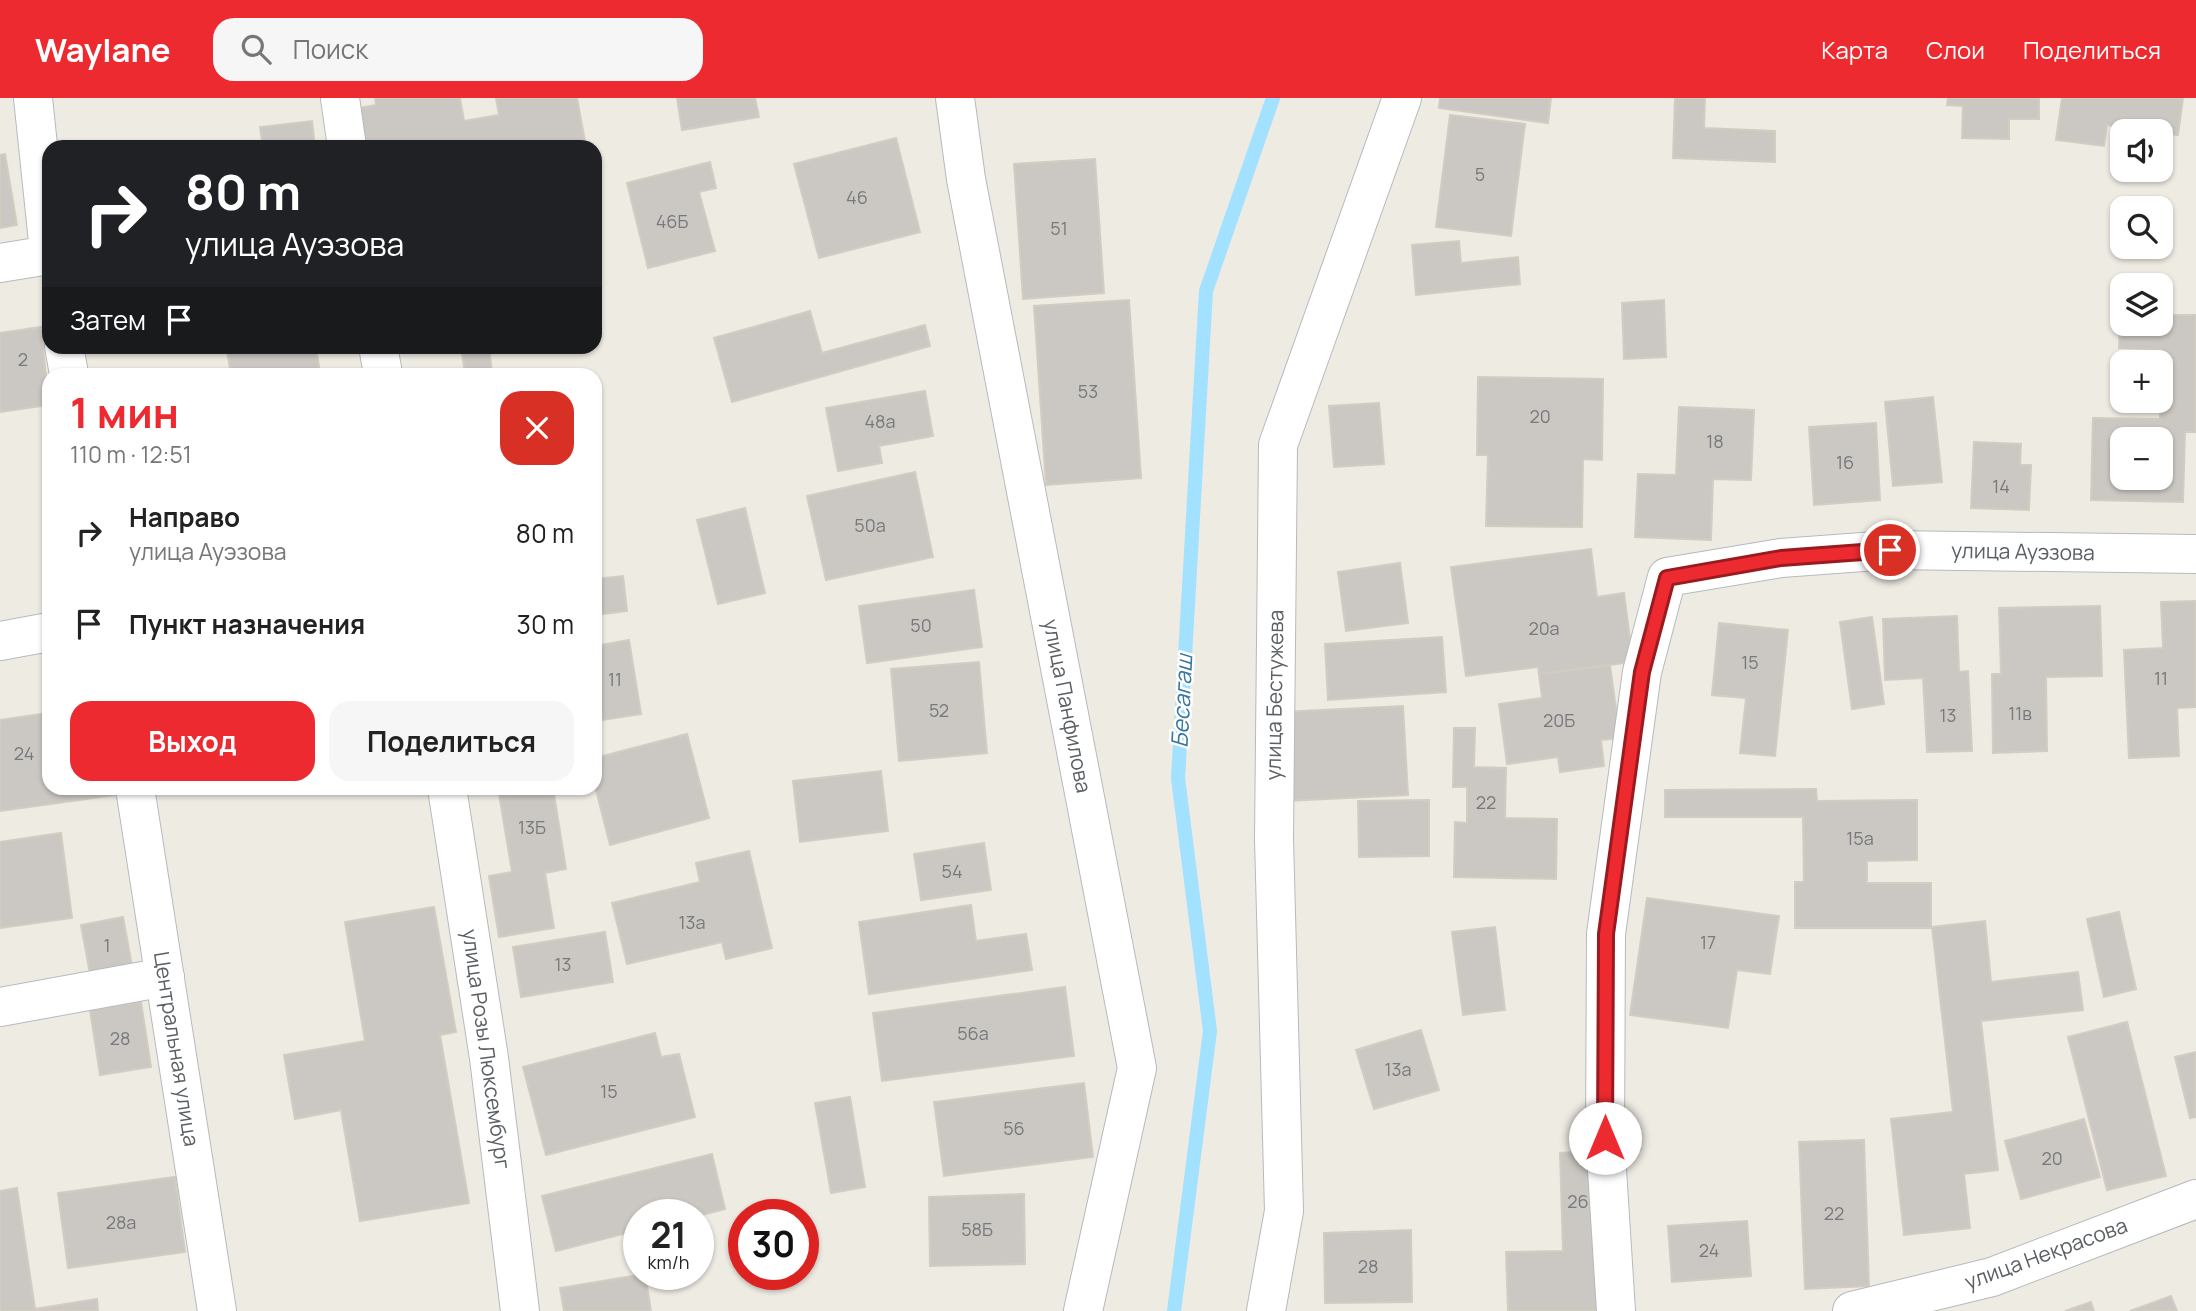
<!DOCTYPE html>
<html lang="ru">
<meta charset="utf-8">
<style>
body{margin:0;font-family:Manrope,sans-serif;background:#f6f6f6;color:#222;height:100vh;display:flex;flex-direction:column;font-size:26px;white-space:nowrap}
*{box-sizing:border-box;margin:0}
p{font-size:23px;color:#767676}
.icon{flex:none;width:38px;height:38px;fill:none;stroke:currentColor;stroke-width:2;stroke-linecap:round;stroke-linejoin:round}
.map{position:relative;flex:1;overflow:hidden}
.drawer{position:absolute;left:42px;top:270px;width:560px;height:427px;display:flex;flex-direction:column;background:#fff;border-radius:21px;box-shadow:0 2px 5px #0004}
.drawer>*{flex:none}
.top-card{position:absolute;left:42px;top:42px;width:560px;height:214px;border-radius:21px;box-shadow:0 2px 5px #0004;background:#202124;color:#fff;overflow:hidden}
.buttons{position:absolute;left:2110px;top:21px;display:grid;gap:14px}
.buttons a{display:grid;place-items:center;width:63px;height:63px;border-radius:14px;background:#fff;box-shadow:0 2px 5px #0004;font-size:35px}
.speed{position:absolute;left:623px;top:1101px;display:flex;gap:14px;font-size:35px;font-weight:700;text-align:center}
.speed>*{display:grid;place-content:center;width:91px;height:91px;border-radius:50%;background:#fff;box-shadow:0 2px 5px #0004;line-height:1}
.speed small{font-size:18px;font-weight:400}
.speed .limit{border:10px solid #d22;background:#fff;color:#111}
.pin{position:absolute;display:grid;place-items:center;width:60px;height:60px;color:#fff;margin:-30px;border:4px solid #fff;border-radius:50%;box-shadow:0 2px 7px #0007}
.me{position:absolute;width:77px;margin:-38px;rotate:0deg;stroke-linejoin:round;filter:drop-shadow(0 0 5px #0008)}
.turn{display:flex;align-items:center;gap:24px;height:147px;padding:0 28px;font-size:32px}
.turn .icon{width:91px;height:91px;stroke-width:2.5}
.turn b{display:block;font-size:49px;line-height:60px}
.then{display:flex;align-items:center;height:66px;padding:0 28px;background:#0003;gap:14px;font-size:26px}
.round{display:grid;place-items:center;flex:none;width:74px;height:74px;border-radius:21px;background:#f6f6f6}
.overview{display:flex;align-items:center;justify-content:space-between;height:119px;padding:0 28px}
h1{font-size:42px;font-weight:700;line-height:52px;color:#ed2a30}
.action{display:flex;gap:14px;margin-top:auto;padding:14px 28px}
.action a{flex:1;height:80px;border-radius:21px;background:#ed2a30;color:#fff;font-size:28px;font-weight:700;line-height:80px;text-align:center}
.action a+a{background:#f6f6f6;color:#222}
ul{padding:0;list-style:none}
li{display:flex;align-items:center;gap:21px;height:91px;padding:0 28px}
li div{flex:1}
li b{display:block;font-size:26px}
li em{font-style:normal}
header{display:flex;align-items:center;gap:42px;box-sizing:border-box;height:98px;padding:0 35px;background:#ed2a30;color:#fff}
header strong{font-size:33px}
nav{display:flex;gap:38px;margin-inline-start:auto;font-size:24px}
.search{width:490px;height:63px;background:#f6f6f6;display:flex;align-items:center;gap:18px;box-sizing:border-box;padding:0 24px;border-radius:21px;color:#767676;font-size:26px}
.map>svg:first-child{display:block}
</style>
<header>
<strong>Waylane</strong>
<div class="search"><svg class="icon" aria-label="search" viewBox="0 0 24 24"><circle cx="10" cy="10" r="6"/><path d="M15 15l6 6"/></svg>Поиск</div>
<nav><a>Карта</a><a>Слои</a><a>Поделиться</a></nav>
</header>
<div class="map">
<svg width="2196" height="1213" viewBox="0 0 2196 1213">
<rect width="100%" height="100%" fill="#eeebe3"/>
<g fill="none" stroke-linecap="round" stroke-linejoin="round">
<polyline stroke="#a2e1ff" stroke-width="14" points="1174,1213 1210,933 1178,680 1206,193 1273,0"/>
</g>
<g fill="#cbc7c2" stroke="#d3ccc1" stroke-width="2" fill-rule="evenodd">
<polygon points="375,0 460,0 464,23 499,17 496,0 577,0 586,49 365,49 358,10 376,7"/>
<polygon points="677,0 755,0 759,19 682,32"/>
<polygon points="1440,0 1551,0 1548,25 1439,10"/>
<polygon points="1675,0 1705,0 1704,30 1775,33 1775,64 1673,60"/>
<polygon points="1948,0 2039,0 2039,21 2009,21 2009,41 1962,40 1963,8 1947,7"/>
<polygon points="2062,0 2183,0 2178,37 2107,27 2104,48 2056,42"/>
<polygon points="1450,17 1525,26 1511,138 1436,129"/>
<polygon points="312,23 315,49 263,49 260,29"/>
<polygon points="896,40 920,134 819,160 794,66"/>
<polygon points="5,56 17,127 0,130 0,57"/>
<polygon points="1095,61 1104,195 1023,201 1014,66"/>
<polygon points="710,64 716,90 699,94 715,153 648,170 627,85"/>
<polygon points="1459,143 1461,165 1518,159 1520,186 1416,197 1412,147"/>
<polygon points="595,198 601,226 595,228"/>
<polygon points="1129,202 1141,380 1046,387 1034,208"/>
<polygon points="1664,202 1666,259 1624,261 1622,205"/>
<polygon points="810,213 822,255 925,227 930,248 732,304 714,240"/>
<path d="M 2120,216 L 2123,216 L 2123,226 L 2161,226 L 2161,217 L 2196,217 L 2196,334 L 2185,334 L 2183,404 L 2091,402 L 2093,320 L 2160,321 L 2161,251 L 2119,250 ZM 2123,341 L 2161,341 L 2161,380 L 2123,380 Z"/>
<polygon points="41,229 49,307 0,314 0,235"/>
<polygon points="226,248 316,248 320,276 231,276"/>
<polygon points="461,248 489,248 492,276 465,276"/>
<polygon points="1478,279 1603,281 1602,362 1583,361 1582,429 1486,428 1488,357 1477,357"/>
<polygon points="925,293 933,338 879,348 882,365 838,373 826,310"/>
<polygon points="1933,299 1942,384 1893,388 1885,304"/>
<polygon points="1379,305 1384,366 1334,369 1329,308"/>
<polygon points="1679,309 1754,312 1751,382 1713,381 1711,442 1635,439 1638,376 1676,377"/>
<polygon points="1876,325 1880,402 1814,407 1809,329"/>
<polygon points="1974,344 2021,346 2020,367 2031,367 2029,412 1971,410"/>
<polygon points="915,374 933,459 826,482 807,398"/>
<polygon points="745,410 765,495 718,506 697,422"/>
<polygon points="1591,451 1597,499 1624,495 1633,564 1539,576 1538,569 1466,578 1451,469"/>
<polygon points="1400,465 1408,525 1346,533 1338,474"/>
<polygon points="623,478 627,513 595,517 595,481"/>
<polygon points="974,492 982,549 867,565 859,508"/>
<polygon points="2196,503 2196,609 2177,610 2179,658 2129,660 2124,552 2163,550 2161,504"/>
<polygon points="2100,508 2102,578 2046,579 2047,653 1993,655 1992,576 2001,576 1999,510"/>
<polygon points="1957,518 1959,574 1968,573 1972,653 1927,654 1923,580 1885,582 1883,521"/>
<polygon points="1872,519 1884,606 1852,611 1840,524"/>
<polygon points="1719,525 1788,532 1775,658 1740,655 1746,600 1712,597"/>
<polygon points="1442,539 1446,594 1328,602 1325,546"/>
<polygon points="629,542 641,616 595,623 595,548"/>
<polygon points="979,564 987,655 899,663 891,571"/>
<polygon points="1610,567 1620,640 1601,642 1604,668 1560,674 1558,659 1507,666 1499,606 1542,600 1539,576"/>
<polygon points="1403,608 1408,697 1286,703 1282,614"/>
<polygon points="49,615 49,690 115,690 116,697 0,713 0,622"/>
<polygon points="1454,630 1475,630 1474,669 1506,670 1505,720 1557,721 1556,781 1454,779 1455,724 1467,725 1467,689 1453,689"/>
<polygon points="687,636 709,720 610,747 595,688 595,660"/>
<polygon points="881,673 888,733 800,744 793,683"/>
<polygon points="498,690 553,690 566,771 545,775 554,830 499,839 489,778 512,774"/>
<polygon points="1816,691 1817,703 1917,702 1917,762 1867,763 1867,785 1931,785 1931,830 1795,830 1795,784 1804,784 1803,719 1665,719 1665,692"/>
<polygon points="1429,702 1429,758 1359,759 1358,703"/>
<polygon points="61,735 72,820 0,830 0,744"/>
<polygon points="984,745 991,792 921,802 914,756"/>
<polygon points="749,753 772,850 726,861 722,844 627,866 612,805 700,784 696,765"/>
<polygon points="1647,800 1779,818 1770,876 1737,872 1728,930 1630,917"/>
<polygon points="971,807 976,843 1026,836 1032,872 869,896 859,824"/>
<polygon points="434,809 456,934 440,937 469,1105 360,1123 341,1012 295,1021 284,957 365,943 345,824"/>
<polygon points="2119,814 2136,891 2104,899 2087,821"/>
<polygon points="123,819 132,868 90,876 81,827"/>
<polygon points="1985,823 1991,884 2078,874 2083,912 1981,923 1998,1072 1964,1076 1970,1130 1904,1137 1891,1021 1953,1014 1932,829"/>
<polygon points="1495,829 1505,912 1463,917 1452,834"/>
<polygon points="605,834 613,884 521,899 513,849"/>
<polygon points="1065,889 1074,958 882,983 873,915"/>
<polygon points="141,904 151,969 100,977 90,912"/>
<polygon points="2127,924 2166,1078 2107,1092 2068,939"/>
<polygon points="1421,932 1439,992 1374,1011 1356,952"/>
<polygon points="655,935 661,959 679,956 695,1019 546,1057 523,969"/>
<polygon points="2196,954 2196,1019 2190,1020 2175,959"/>
<polygon points="1084,985 1093,1059 944,1078 934,1004"/>
<polygon points="850,999 865,1089 831,1095 815,1005"/>
<polygon points="2084,1021 2100,1079 2021,1101 2005,1043"/>
<polygon points="1864,1042 1869,1188 1805,1191 1799,1044"/>
<polygon points="1593,1053 1597,1213 1508,1213 1506,1154 1563,1153 1560,1055"/>
<polygon points="712,1056 725,1111 698,1118 639,1116 639,1132 556,1153 542,1098"/>
<polygon points="175,1079 185,1154 68,1170 58,1095"/>
<polygon points="17,1090 35,1211 97,1201 98,1213 0,1213 0,1093"/>
<polygon points="1024,1096 1025,1166 930,1168 929,1099"/>
<polygon points="1747,1123 1751,1178 1672,1184 1668,1128"/>
<polygon points="1411,1132 1412,1204 1325,1205 1324,1135"/>
<polygon points="645,1176 651,1213 564,1213 560,1190"/>
<polygon points="2171,1198 2177,1213 2130,1213"/>
<polygon points="2091,1204 2094,1213 2065,1213"/>
</g>
<g fill="none" stroke-linecap="round" stroke-linejoin="round">
<defs>
<g id="minor">
<polyline points="33,0 49,153"/>
<polyline points="340,0 347,49"/>
<polyline points="955,0 966,81 1137,970 1083,1213"/>
<polyline points="0,165 49,157"/>
<polyline points="64,248 69,276"/>
<polyline points="378,248 383,276"/>
<polyline points="0,543 49,534"/>
<polyline points="135,690 217,1213"/>
<polyline points="447,690 489,960 520,1213"/>
<polyline points="0,909 165,879"/>
<polyline points="1266,1213 1284,1113 1274,741 1278,347 1402,0"/>
<polyline points="1616,1213 1605,1040 1606,836 1642,574 1667,479 1781,460 1890,452 2196,456"/>
<polyline points="1852,1213 1992,1179 2196,1101"/>
</g>
</defs>
<use href="#minor" stroke="#b6babe" stroke-width="40"/>
<use href="#minor" stroke="#fff" stroke-width="38"/>
</g>
<g fill="none" stroke-linecap="round" stroke-linejoin="round">
<defs>
<polyline id="route" points="1605,1040 1606,836 1642,574 1667,480 1781,460 1890,452"/>
</defs>
<use href="#route" stroke="#9a1b1f" stroke-width="18"/>
<use href="#route" stroke="#ed2a30" stroke-width="12"/>
</g>
<g text-anchor="middle" stroke-width="5" stroke-linejoin="round" paint-order="stroke">
<g font-size="18" fill="#777a7c">
<text x="1480" y="83">5</text>
<text x="857" y="106">46</text>
<text x="672" y="130">46Б</text>
<text x="1059" y="137">51</text>
<text x="23" y="268">2</text>
<text x="1088" y="300">53</text>
<text x="1540" y="325">20</text>
<text x="880" y="330">48а</text>
<text x="1715" y="350">18</text>
<text x="1845" y="371">16</text>
<text x="2001" y="395">14</text>
<text x="870" y="434">50а</text>
<text x="921" y="534">50</text>
<text x="1544" y="537">20а</text>
<text x="1750" y="571">15</text>
<text x="2161" y="587">11</text>
<text x="615" y="588">11</text>
<text x="939" y="619">52</text>
<text x="2020" y="622">11в</text>
<text x="1948" y="624">13</text>
<text x="1559" y="629">20Б</text>
<text x="24" y="662">24</text>
<text x="1486" y="711">22</text>
<text x="532" y="736">13Б</text>
<text x="1860" y="747">15а</text>
<text x="952" y="780">54</text>
<text x="692" y="831">13а</text>
<text x="1708" y="851">17</text>
<text x="107" y="854">1</text>
<text x="563" y="873">13</text>
<text x="973" y="942">56а</text>
<text x="120" y="947">28</text>
<text x="1398" y="978">13а</text>
<text x="609" y="1000">15</text>
<text x="1014" y="1037">56</text>
<text x="2052" y="1067">20</text>
<text x="1578" y="1110">26</text>
<text x="1834" y="1122">22</text>
<text x="121" y="1131">28а</text>
<text x="977" y="1138">58Б</text>
<text x="1709" y="1159">24</text>
<text x="1368" y="1175">28</text>
</g>
<g font-size="21" fill="#5b6064" stroke="#fff">
<text transform="translate(2023 454) rotate(1)" y="7">улица Ауэзова</text>
<text transform="translate(1275 597) rotate(-89)" y="7">улица Бестужева</text>
<text transform="translate(1067 608) rotate(79)" y="7">улица Панфилова</text>
<text transform="translate(176 951) rotate(81)" y="7">Центральная улица</text>
<text transform="translate(486 951) rotate(82)" y="7">улица Розы Люксембург</text>
<text transform="translate(2046 1156) rotate(-20)" y="7">улица Некрасова</text>
</g>
<g font-size="23" font-style="italic" fill="#3877a2" stroke="#fff">
<text transform="translate(1182 603) rotate(-87)" y="8">Бесагаш</text>
</g>
</g>
</svg>
<div class="buttons">
<a><svg class="icon" aria-label="sound" viewBox="0 0 24 24"><path d="M4 9h4l5-4v14l-5-4H4zM17 9q2 3 0 6"/></svg></a>
<a><svg class="icon" aria-label="search" viewBox="0 0 24 24"><circle cx="10" cy="10" r="6"/><path d="M15 15l6 6"/></svg></a>
<a><svg class="icon" aria-label="layers" viewBox="0 0 24 24"><path d="M12 4l9 5-9 5-9-5zM3 14l9 5 9-5"/></svg></a>
<a>+</a>
<a>−</a>
</div>
<div class="speed"><div>21<small>km/h</small></div><div class="limit">30</div></div>
<div class="pin" style="left:1890px;top:452px;background:#d93025"><svg class="icon" aria-label="arrive" viewBox="0 0 24 24"><path d="M6 21V4h12l-3 4 3 4H6"/></svg></div>
<svg class="me" style="left:1605px;top:1040px" viewBox="-20 -20 40 40"><circle r="19" fill="#fff"/><path d="M0-13L10 11 0 6-10 11z" fill="#ed2a30"/></svg>
<div class="top-card">
<div class="turn"><svg class="icon" aria-label="right" viewBox="0 0 24 24"><path d="M7 20v-9h11M14 6l5 5-5 5"/></svg><div><b>80 m</b>улица Ауэзова</div></div>
<div class="then">Затем<svg class="icon" aria-label="arrive" viewBox="0 0 24 24"><path d="M6 21V4h12l-3 4 3 4H6"/></svg></div>
</div>
<section class="drawer">
<div class="overview"><div><h1>1 мин</h1><p>110 m · 12:51</p></div><a class="round" style="background:#d93025;color:#fff"><svg class="icon" aria-label="close" viewBox="0 0 24 24"><path d="M6 6l12 12M18 6L6 18"/></svg></a></div>
<ul>
<li><svg class="icon" aria-label="right" viewBox="0 0 24 24"><path d="M7 20v-9h11M14 6l5 5-5 5"/></svg><div><b>Направо</b><p>улица Ауэзова</p></div><em>80 m</em></li>
<li><svg class="icon" aria-label="arrive" viewBox="0 0 24 24"><path d="M6 21V4h12l-3 4 3 4H6"/></svg><div><b>Пункт назначения</b></div><em>30 m</em></li>
</ul>
<div class="action"><a>Выход</a><a>Поделиться</a></div>
</section>
</div>
